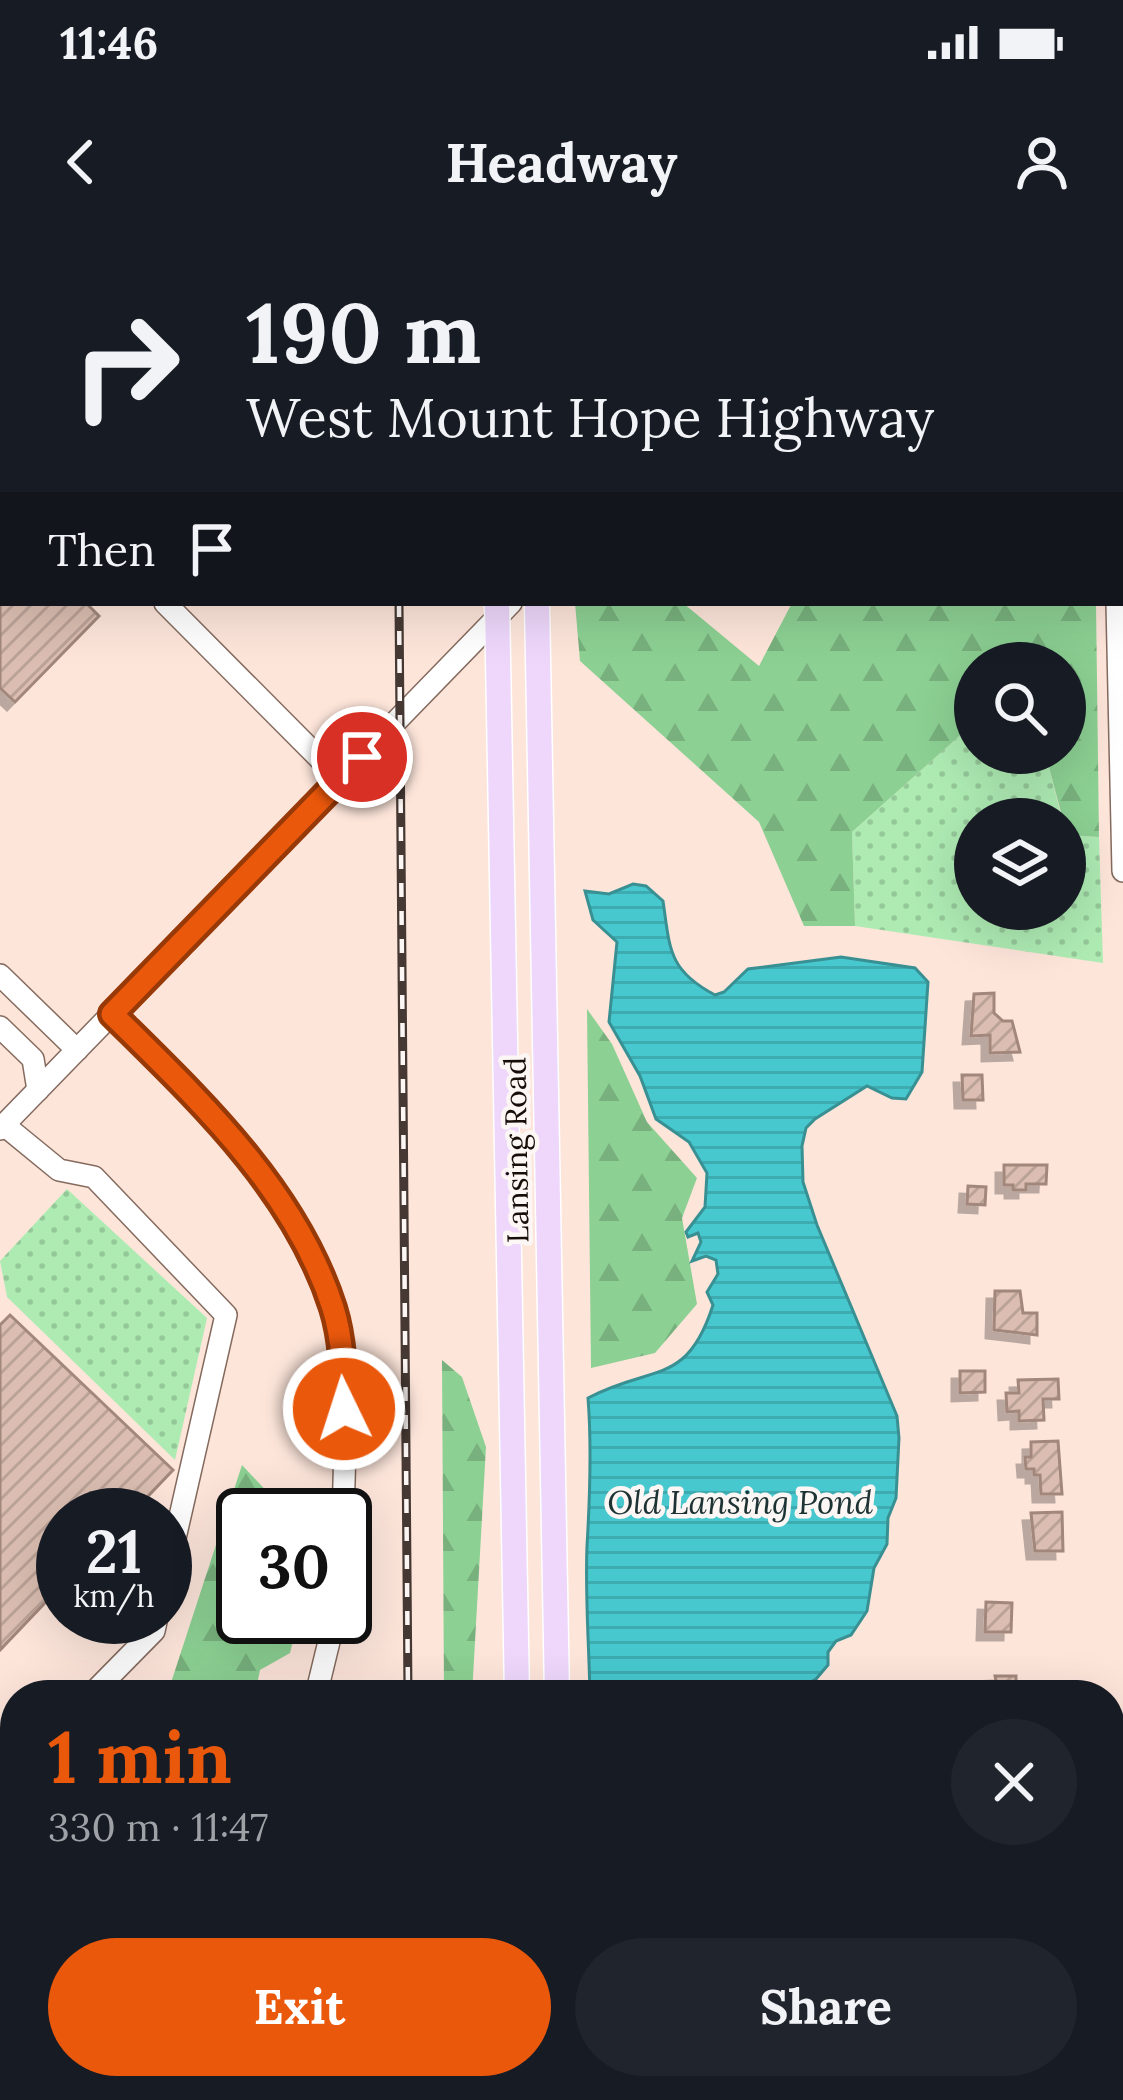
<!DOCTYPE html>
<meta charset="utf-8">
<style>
body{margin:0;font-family:Lora,serif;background:#20242c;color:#f1f3f6;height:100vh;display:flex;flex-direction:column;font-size:45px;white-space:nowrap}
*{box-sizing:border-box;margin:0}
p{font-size:39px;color:#9ea1a6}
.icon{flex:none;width:66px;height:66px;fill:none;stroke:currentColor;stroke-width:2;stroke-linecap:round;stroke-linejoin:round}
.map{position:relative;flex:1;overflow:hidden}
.panel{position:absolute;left:0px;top:1440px;width:1125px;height:420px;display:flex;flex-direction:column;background:#171b24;border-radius:48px 48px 0 0;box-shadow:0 12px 48px #0002}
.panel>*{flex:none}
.banner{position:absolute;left:0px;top:0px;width:1125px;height:366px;box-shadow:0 12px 48px #0002;background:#171b24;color:#f1f3f6;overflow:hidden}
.controls{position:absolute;left:954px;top:402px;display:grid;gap:24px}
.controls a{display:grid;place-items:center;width:132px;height:132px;border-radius:50%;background:#171b24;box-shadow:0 12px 48px #0002;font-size:60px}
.speed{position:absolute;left:36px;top:1248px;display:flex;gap:24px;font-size:60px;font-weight:700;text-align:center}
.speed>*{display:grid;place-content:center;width:156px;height:156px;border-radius:50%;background:#171b24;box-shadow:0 12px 48px #0002;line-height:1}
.speed small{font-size:30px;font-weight:400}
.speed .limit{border:6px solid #111;border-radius:18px;background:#fff;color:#111}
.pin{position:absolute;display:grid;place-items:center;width:102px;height:102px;color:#fff;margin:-51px;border:6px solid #fff;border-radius:50%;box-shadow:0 3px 12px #0007}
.me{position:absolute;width:132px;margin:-66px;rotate:356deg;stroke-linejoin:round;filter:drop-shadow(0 0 9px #0008)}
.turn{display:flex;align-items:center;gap:42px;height:252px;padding:0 48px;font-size:54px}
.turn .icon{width:156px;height:156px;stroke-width:2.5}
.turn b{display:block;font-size:84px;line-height:102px}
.then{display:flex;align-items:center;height:114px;padding:0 48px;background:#0003;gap:24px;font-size:45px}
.round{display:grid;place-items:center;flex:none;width:126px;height:126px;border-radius:63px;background:#20242c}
.headline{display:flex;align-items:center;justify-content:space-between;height:204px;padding:0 48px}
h1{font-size:72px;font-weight:700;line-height:90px;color:#ea580c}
.button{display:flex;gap:24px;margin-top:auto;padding:24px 48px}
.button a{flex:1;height:138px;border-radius:72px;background:#ea580c;color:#fff;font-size:48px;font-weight:700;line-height:138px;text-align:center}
.button a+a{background:#20242c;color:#f1f3f6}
.status{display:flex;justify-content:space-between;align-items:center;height:84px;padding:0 60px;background:#171b24;direction:ltr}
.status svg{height:33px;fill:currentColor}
header{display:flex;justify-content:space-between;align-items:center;height:156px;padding:0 48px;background:#171b24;font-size:54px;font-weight:700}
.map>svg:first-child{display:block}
</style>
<div class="status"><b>11:46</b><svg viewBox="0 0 49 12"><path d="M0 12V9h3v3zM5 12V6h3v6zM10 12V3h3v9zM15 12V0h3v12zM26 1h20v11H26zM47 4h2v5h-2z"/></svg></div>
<header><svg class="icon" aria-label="back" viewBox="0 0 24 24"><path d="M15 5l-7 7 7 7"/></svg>Headway<svg class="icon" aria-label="person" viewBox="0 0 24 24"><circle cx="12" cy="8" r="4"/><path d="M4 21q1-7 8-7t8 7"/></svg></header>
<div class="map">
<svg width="1123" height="1860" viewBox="0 0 1123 1860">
<defs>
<pattern id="grass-dots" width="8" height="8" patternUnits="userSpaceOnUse" patternTransform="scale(3)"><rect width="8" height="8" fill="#aeebb3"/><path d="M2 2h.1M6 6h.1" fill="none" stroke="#95c899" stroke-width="1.8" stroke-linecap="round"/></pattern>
<pattern id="forest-firs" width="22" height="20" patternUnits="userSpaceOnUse" patternTransform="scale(3)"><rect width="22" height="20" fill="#8cd093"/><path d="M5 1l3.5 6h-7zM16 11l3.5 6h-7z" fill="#78b17d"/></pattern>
<pattern id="water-rules" width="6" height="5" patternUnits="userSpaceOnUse" patternTransform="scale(3)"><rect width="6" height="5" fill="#47c8ce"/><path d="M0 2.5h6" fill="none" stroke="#3dabb0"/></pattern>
<pattern id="building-hatch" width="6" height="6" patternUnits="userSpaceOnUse" patternTransform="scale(3)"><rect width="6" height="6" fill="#dbbeb1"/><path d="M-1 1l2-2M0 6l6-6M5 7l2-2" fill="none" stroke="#bba297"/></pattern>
<filter id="shadow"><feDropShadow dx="-8" dy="8" stdDeviation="0" flood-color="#0004"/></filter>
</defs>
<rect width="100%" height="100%" fill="#fde5da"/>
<g fill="url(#grass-dots)">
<polygon points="975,482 975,513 1027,513 1049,527 1062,579 975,579 975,669 1065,669 1065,589 1067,595 1099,597 1103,723 855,686 852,592"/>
<polygon points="67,949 207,1078 175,1220 7,1057 0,1021"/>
</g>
<g fill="url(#forest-firs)">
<polygon points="575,363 683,363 759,426 792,363 1096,363 1099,597 1067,595 1049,527 1027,513 1065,513 1065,423 975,423 975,482 852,592 855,686 804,686 759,582 580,421"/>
<polygon points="587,769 612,804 647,882 697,938 682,978 697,1064 655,1113 591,1128"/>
<polygon points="442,1120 462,1137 486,1207 472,1455 444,1455"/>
<polygon points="242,1225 289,1275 243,1275 243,1377 299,1377 290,1413 260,1430 255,1455 167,1455"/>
<polygon points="64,1845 161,1845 156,1860 66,1860"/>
<polygon points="730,1845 989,1845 987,1860 707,1860 709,1848"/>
</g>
<g fill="url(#water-rules)" stroke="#399093" stroke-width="3">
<path d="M 633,644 L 646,646 L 663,661 C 670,709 668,730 715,755 L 724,752 L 748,729 L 841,717 L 915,728 L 928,742 L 922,832 L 906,859 L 892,858 L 867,846 L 815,879 L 806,888 L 802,906 L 803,942 L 817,985 L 897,1176 L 899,1198 L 896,1258 L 888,1278 L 887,1304 L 874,1328 L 867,1371 L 851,1395 L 836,1401 L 828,1412 L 828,1425 L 816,1439 L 788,1455 L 590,1455 C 589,1406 585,1355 587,1306 C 590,1256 592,1208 588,1158 C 652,1124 687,1147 713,1065 L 707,1052 L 718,1034 L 716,1020 L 706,1016 L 692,1021 L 701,1002 L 698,993 L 688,997 L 686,992 L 705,967 L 707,933 L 689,902 L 656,879 L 640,836 L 609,782 L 617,702 L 593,680 L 585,651 L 609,654 Z"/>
<polygon points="0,1680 15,1684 15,1766 0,1767"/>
</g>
<g fill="url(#building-hatch)" stroke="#a2877b" stroke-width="3" filter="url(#shadow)">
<polygon points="0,0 101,3 3,3 3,363 86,363 99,376 15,462 0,448"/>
<polygon points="994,753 994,773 1003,781 1012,781 1020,812 990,813 990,795 971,796 974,754"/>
<polygon points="962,835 982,835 983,860 963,860"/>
<polygon points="1004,925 1047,925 1046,944 1026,944 1026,950 1013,950 1013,945 1004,945"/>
<polygon points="968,946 986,947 985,965 967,964"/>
<polygon points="995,1051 1020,1051 1023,1073 1037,1073 1037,1095 994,1090"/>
<polygon points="10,1075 173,1230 130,1275 63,1275 63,1344 0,1410 0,1085"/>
<polygon points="960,1131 985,1131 985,1152 960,1153"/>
<polygon points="1058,1139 1059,1159 1043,1159 1044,1180 1019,1181 1019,1171 1007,1172 1006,1153 1019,1153 1018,1140"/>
<polygon points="1058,1201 1062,1254 1041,1254 1040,1235 1034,1235 1034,1229 1026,1229 1025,1217 1031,1217 1031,1202"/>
<polygon points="1062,1272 1063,1311 1035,1311 1031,1273"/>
<polygon points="986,1362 1012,1363 1011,1392 985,1392"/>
<polygon points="995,1436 1016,1436 1016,1455 973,1455 973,1442 996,1441"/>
<polygon points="1028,1845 1057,1845 1057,1856 1064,1856 1064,1860 1028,1860"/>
</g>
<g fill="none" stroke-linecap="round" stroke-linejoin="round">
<defs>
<g id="minor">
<polyline points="172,0 176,3"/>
<polyline points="840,0 843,3"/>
<polyline points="1108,0 1108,3"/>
<polyline points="645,3 645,0"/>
<polyline points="861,3 864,0"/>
<polyline points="1122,159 1123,158"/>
<polyline points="165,363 340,539"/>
<polyline points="1117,363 1123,631"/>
<polyline points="0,735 77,810"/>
<path d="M 113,774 C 188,850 266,924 312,1023 C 320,1039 330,1056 334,1074 C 349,1139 345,1208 343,1275"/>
<polyline points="0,787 33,819 38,850"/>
<polyline points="4,885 59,930 94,937 226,1075 165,1342"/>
<polyline points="0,889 511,363"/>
<polyline points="91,1455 154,1391 157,1377"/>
<polyline points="316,1455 335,1377"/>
<polyline points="0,1549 15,1533"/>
<polyline points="194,1860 198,1845"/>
</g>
<g id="major">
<polyline points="500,3 500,0"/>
<polyline points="543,3 543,0"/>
<polyline points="497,363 517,1455"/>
<polyline points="537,363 557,1455"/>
<polyline points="524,1845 524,1860"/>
<polyline points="564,1845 564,1860"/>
</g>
</defs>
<use href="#minor" stroke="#856b5f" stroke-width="24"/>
<use href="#major" stroke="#fff" stroke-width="27"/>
<use href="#minor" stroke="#fff" stroke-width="21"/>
<use href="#major" stroke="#eed7fb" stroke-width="24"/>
<defs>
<g id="rail">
<polyline points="409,0 409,3"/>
<polyline points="399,363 408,1455"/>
<polyline points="411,1845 412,1860"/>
</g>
</defs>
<use href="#rail" stroke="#463933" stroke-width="9"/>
<use href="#rail" stroke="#fcf6f4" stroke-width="4.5" stroke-dasharray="14" stroke-linecap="butt"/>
</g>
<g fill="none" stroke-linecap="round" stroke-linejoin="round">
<defs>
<path id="route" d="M 344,1169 C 344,1136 343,1100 333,1068 C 295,949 198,859 112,774 L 362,517"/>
</defs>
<use href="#route" stroke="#983908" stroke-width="30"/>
<use href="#route" stroke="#ea580c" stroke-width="21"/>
</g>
<g text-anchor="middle" stroke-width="9" stroke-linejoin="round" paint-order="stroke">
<g font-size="30" fill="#170d09" stroke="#fcf6f4">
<text transform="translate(517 910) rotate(-91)" y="10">Lansing Road</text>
</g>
<g font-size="33" font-style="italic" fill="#1c3233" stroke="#fcf6f4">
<text x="740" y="1274">Old Lansing Pond</text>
</g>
</g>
</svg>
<div class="controls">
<a><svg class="icon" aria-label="search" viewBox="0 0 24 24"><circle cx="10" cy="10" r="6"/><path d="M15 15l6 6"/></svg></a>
<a><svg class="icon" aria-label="layers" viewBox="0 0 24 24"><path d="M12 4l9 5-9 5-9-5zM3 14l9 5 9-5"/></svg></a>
</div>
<div class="speed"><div>21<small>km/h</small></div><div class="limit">30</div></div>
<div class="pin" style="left:362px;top:517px;background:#d93025"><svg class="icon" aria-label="arrive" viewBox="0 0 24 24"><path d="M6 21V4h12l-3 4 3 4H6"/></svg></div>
<svg class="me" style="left:344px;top:1169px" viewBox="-20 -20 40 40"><circle r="17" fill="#ea580c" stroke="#fff" stroke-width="3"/><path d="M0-11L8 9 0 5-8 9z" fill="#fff"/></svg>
<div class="banner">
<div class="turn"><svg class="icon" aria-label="right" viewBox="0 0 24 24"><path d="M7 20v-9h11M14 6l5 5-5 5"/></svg><div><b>190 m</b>West Mount Hope Highway</div></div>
<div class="then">Then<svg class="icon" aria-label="arrive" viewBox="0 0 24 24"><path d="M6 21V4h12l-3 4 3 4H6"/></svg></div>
</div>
<section class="panel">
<div class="headline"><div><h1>1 min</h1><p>330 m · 11:47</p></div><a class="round"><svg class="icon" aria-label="close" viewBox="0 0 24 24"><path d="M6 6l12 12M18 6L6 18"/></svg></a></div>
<div class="button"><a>Exit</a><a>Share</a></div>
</section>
</div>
